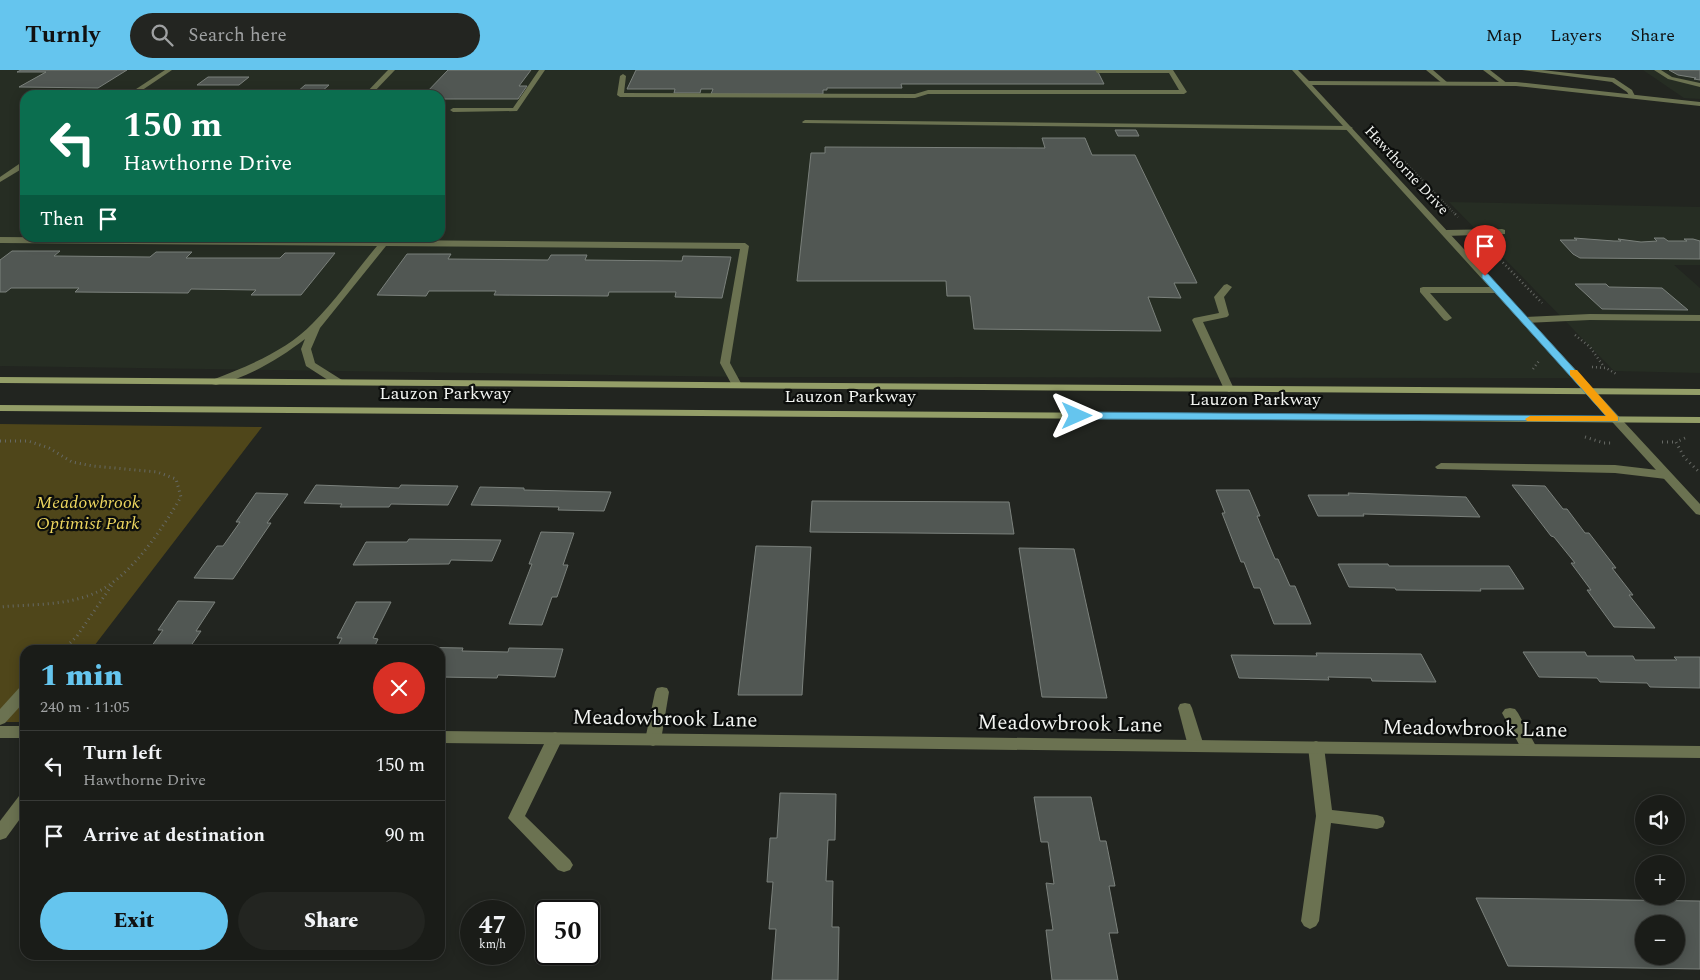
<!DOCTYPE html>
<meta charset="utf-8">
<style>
body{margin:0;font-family:Spectral,serif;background:#232521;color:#f1f3f6;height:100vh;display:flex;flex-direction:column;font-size:19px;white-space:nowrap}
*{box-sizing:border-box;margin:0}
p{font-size:16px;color:#9fa1a2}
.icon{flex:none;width:28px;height:28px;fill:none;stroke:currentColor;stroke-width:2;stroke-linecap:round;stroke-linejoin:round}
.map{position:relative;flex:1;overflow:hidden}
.details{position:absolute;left:20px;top:575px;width:425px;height:315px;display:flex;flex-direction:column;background:#1a1c18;border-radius:15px;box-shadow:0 2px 12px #0003,0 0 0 1px #383a37}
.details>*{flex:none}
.top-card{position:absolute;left:20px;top:20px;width:425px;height:152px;border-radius:15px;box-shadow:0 2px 12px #0003,0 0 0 1px #383a37;background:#0b6e4f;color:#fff;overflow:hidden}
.controls{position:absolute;left:1635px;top:725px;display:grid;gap:10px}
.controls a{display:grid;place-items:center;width:50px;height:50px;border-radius:50%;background:#1a1c18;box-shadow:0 2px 12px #0003,0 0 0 1px #383a37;font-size:25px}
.speed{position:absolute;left:460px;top:830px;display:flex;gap:10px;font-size:25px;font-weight:700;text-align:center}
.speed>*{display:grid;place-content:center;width:65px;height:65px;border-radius:50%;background:#1a1c18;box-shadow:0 2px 12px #0003,0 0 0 1px #383a37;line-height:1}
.speed small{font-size:12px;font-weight:400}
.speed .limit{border:2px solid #111;border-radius:8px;background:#fff;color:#111}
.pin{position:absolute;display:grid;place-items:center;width:42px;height:42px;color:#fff;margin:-51px -21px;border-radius:50% 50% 50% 0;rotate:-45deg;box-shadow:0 0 5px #0007}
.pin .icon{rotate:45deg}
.me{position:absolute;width:55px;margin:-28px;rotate:90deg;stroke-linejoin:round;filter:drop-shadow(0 0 4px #0008)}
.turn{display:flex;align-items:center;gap:18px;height:105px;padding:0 20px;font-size:22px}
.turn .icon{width:65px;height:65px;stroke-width:2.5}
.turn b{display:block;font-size:35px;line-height:42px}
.then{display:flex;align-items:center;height:48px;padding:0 20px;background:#0003;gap:10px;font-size:19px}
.round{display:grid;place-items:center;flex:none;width:52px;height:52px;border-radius:26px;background:#232521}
.head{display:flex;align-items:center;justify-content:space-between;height:85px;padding:0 20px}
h1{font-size:30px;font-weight:800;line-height:38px;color:#65c5ee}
.button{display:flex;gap:10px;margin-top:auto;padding:10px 20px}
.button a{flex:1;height:58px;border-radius:30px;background:#65c5ee;color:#111;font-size:20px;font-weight:800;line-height:58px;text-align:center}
.button a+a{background:#232521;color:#f1f3f6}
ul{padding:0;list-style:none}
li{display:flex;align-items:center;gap:15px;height:70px;padding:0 20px;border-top:1px solid #383a37}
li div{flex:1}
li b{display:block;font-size:19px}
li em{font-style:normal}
header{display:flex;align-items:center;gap:30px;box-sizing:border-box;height:70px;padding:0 25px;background:#65c5ee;color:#111}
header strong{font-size:24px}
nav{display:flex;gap:28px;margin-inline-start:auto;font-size:18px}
.search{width:350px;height:45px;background:#232521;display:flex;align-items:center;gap:12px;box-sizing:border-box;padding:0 18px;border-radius:28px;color:#9fa1a2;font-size:19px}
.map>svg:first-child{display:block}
</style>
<header>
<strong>Turnly</strong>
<div class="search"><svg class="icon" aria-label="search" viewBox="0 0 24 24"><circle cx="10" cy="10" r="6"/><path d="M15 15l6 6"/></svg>Search here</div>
<nav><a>Map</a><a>Layers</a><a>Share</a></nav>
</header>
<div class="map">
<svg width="1700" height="910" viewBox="0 0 1700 910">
<rect width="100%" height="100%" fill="#222520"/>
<g fill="#262d23" fill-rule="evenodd">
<path d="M 0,0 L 1295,0 L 1579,308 L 743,307 L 0,296 ZM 25,25 L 440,25 L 440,168 L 25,168 Z"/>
<polygon points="1643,0 1700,0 1700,29 1684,28"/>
<polygon points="1449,132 1700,137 1700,195 1674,195 1700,218 1700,303 1614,301"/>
</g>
<polygon fill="#4f461a" points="0,354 262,357 91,580 25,580 25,652 0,652"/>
<g fill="#515753" stroke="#7b817c" fill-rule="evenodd">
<polygon points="21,0 127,0 98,18 19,17 46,2 17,2"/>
<polygon points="448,0 531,0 519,16 527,16 518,29 440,29 440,25 424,25"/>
<polygon points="636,0 1097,0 1104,14 901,14 902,18 827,18 827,20 823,20 823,24 711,24 713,19 701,19 700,23 674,23 675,19 627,19"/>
<polygon points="1669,0 1700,0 1700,10 1694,9 1696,8 1678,5"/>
<polygon points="208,7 249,7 239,15 197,15"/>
<polygon points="305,15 329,15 320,23 296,23"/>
<polygon points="1115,60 1136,60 1139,66 1118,66"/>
<polygon points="1042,68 1085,68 1092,85 1135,85 1197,213 1174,213 1181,228 1148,227 1161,261 974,259 970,226 947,226 946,211 797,211 811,83 825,83 825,77 1045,78"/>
<polygon points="1574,168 1614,171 1621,171 1618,169 1641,172 1657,171 1654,168 1664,168 1668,171 1687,171 1684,169 1693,169 1700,171 1700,189 1580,188 1573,184 1560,170 1577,170"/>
<polygon points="12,181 60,181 54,186 150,187 156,182 192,182 186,188 280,188 285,183 335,183 301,225 251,225 256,220 191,219 188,223 75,222 79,218 11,218 6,222 0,222 0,190"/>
<polygon points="407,184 451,184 448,189 548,190 551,185 587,185 585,190 682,191 683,186 731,187 722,228 675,227 676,222 609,222 608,226 494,225 496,221 429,221 426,226 377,225"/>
<polygon points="1575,214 1606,214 1609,217 1662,218 1688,240 1602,239"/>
<polygon points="316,415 399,418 401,415 458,416 448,435 391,434 389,437 340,437 342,434 304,433"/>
<polygon points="1512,415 1545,416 1563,439 1567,439 1585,463 1589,463 1616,498 1612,498 1633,525 1629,525 1655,558 1614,557 1587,520 1591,520 1571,493 1575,493 1554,467 1551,466"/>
<polygon points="480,417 524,418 524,420 611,422 604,441 558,440 559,437 471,435"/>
<polygon points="1216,420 1249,420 1260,446 1257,446 1275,489 1278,489 1290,516 1295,516 1311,554 1274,554 1260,518 1254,518 1244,492 1241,492 1222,443 1225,443"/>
<polygon points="256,423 288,424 267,453 271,453 233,509 194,508 217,476 223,476 240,452 236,452"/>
<polygon points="1348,423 1466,427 1480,447 1363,444 1364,446 1318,446 1308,425 1349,425"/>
<polygon points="812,431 1009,432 1014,464 810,462"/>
<polygon points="541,462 574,463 563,495 568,495 557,527 552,527 542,555 509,554 532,494 529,494"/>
<polygon points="409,469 501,470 492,491 451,490 449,494 353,495 366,472 407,472"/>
<polygon points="756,476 811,477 802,625 738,625"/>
<polygon points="1019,478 1074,479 1107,628 1042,627"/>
<polygon points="1338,494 1388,494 1389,496 1509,496 1524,519 1480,519 1481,521 1396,520 1395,518 1349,517"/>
<polygon points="178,531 215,532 196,561 201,561 188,580 149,580 163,560 158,560"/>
<polygon points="356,532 391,532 373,568 378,569 373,580 336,580 342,568 337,568"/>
<polygon points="408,577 463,578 462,581 508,582 509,578 563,579 555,607 498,605 497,608 440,607 440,580 406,580"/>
<polygon points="1523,582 1585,582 1587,586 1633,586 1635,590 1677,590 1674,587 1700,587 1700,618 1650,617 1647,613 1600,612 1597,608 1539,607"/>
<polygon points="1316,583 1421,584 1436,612 1372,611 1371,608 1328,607 1329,610 1239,608 1231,585 1317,586"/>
<polygon points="780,723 836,724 835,770 828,770 826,811 833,811 832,857 839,857 838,910 772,910 776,859 769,859 773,812 767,812 770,768 777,768"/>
<polygon points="1034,727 1091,727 1100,771 1106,771 1115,816 1109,816 1118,863 1109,863 1118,910 1052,910 1046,860 1053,860 1046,813 1054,814 1048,772 1041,772"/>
<path d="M 1476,828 L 1700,831 L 1700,899 L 1508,896 ZM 1644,854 L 1676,854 L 1676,886 L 1644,886 Z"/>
</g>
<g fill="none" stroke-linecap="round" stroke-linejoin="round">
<polyline stroke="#666964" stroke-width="2" stroke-dasharray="0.5 2" stroke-linecap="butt" points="1405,92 1456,145"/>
<g stroke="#666964" stroke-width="2.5" stroke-dasharray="1 3" stroke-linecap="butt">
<polyline points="1455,144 1458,147"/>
<polyline points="1489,178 1542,233"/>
<polyline points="1575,265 1590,277 1604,297"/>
<polyline points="1592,297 1606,298 1618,305"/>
<polyline points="1533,299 1539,291"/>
</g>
<g stroke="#666964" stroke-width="3" stroke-dasharray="1 4" stroke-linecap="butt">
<polyline points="1585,367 1604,373 1613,373"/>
<polyline points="1685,368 1676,372 1684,387 1700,403"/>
<path d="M 0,371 L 28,371 L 49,378 L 72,392 L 93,396 L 157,402 L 176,409 L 181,427 C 162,459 130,508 95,523 C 66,536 31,534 0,537"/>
<polyline points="1662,372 1676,372"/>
<polyline points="63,580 77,566 112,515"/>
</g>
<g fill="#6b7251" fill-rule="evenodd">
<polygon points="388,0 395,0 371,25 364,25"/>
<polygon points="539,0 545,0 517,41 453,42 450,40 453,38 513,38"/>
<polygon points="1095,0 1173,0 1187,22 1184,24 928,24 915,28 620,27 617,25 620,6 623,4 626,6 624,23 915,24 928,20 1179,20 1169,3 1097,3"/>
<polygon points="1426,0 1433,0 1448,13 1443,14"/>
<polygon points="1483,0 1490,0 1508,14 1503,15"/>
<polygon points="1522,0 1542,0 1614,8 1632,20 1635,26 1630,27 1627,22 1612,12"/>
<polygon points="1654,0 1661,0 1672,7 1700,13 1700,17 1668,9"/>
<polygon points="86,23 131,23 134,25 83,25"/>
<polygon points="805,50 1349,56 1353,58 1349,60 803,53 802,52"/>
<polygon points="1502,159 1505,160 1505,164 1446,166 1442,163 1446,160"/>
<path d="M 0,167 L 745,173 L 749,176 L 730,293 L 742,315 L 737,318 L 733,317 L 720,293 L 740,179 L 386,176 L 320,258 L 311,279 L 315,293 L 342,310 L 343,312 L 342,314 L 334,314 L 306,296 L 301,279 L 305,269 C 279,289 249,307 216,315 L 212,314 L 211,312 L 212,310 C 248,296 286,281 313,253 C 336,230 356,201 377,176 L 0,173 Z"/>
<polygon points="1227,214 1232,217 1224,227 1229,245 1227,247 1203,252 1234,319 1229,322 1224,319 1192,250 1194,248 1219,243 1214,227 1224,215"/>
<polygon points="1423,217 1498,217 1503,220 1498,223 1430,223 1452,248 1447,251 1444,250 1420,222 1420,218"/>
<polygon points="1590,244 1700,245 1700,251 1590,250 1525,253 1520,250 1525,247"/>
<polygon points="1441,393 1615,395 1666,401 1672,405 1666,409 1615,403 1437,399 1435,397"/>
<polygon points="25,616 25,631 5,653 0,655 0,639 20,617"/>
<polygon points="662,617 667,618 669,622 661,670 658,674 653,676 648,674 645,670 655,622 657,618"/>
<polygon points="1185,633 1190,634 1192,638 1204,676 1201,680 1196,682 1191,680 1188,676 1178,638 1180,634"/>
<polygon points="1510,638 1515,639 1518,643 1538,680 1536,684 1530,686 1524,684 1522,680 1502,643 1505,639"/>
<polygon points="555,662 560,664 563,668 525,746 570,790 573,795 570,800 564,802 558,800 508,748 547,668 550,664"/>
<polygon points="1316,671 1321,673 1324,677 1332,740 1377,745 1383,747 1385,752 1383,757 1377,759 1331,753 1319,851 1316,856 1310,859 1304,856 1301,851 1316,746 1308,677 1311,673"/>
<polygon points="25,724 25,742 6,768 0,770 0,751 19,726"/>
</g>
<g fill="#6b7251" fill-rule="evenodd">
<polygon points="165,0 172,0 135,25 127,25"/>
<polygon points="1292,0 1298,0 1309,11 1516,12 1700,32 1700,36 1516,16 1312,15 1700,434 1700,445 1696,444"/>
<polygon points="22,92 25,92 25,97 0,112 0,107"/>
<rect x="0" y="656" width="25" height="12"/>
<polygon points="440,661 1700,676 1700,688 440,673"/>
</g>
<g fill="#949e68" fill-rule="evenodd">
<polygon points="0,307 1700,319 1700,325 0,313"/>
<polygon points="0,335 1700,347 1700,353 0,341"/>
</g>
</g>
<polygon fill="#65c5ee" stroke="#42809b" points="1482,204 1488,204 1618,347 1618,351 1077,349 1072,346 1077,342 1606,346 1482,208"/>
<polygon fill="#f59e0b" points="1570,300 1577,300 1618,347 1618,351 1527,351 1525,349 1530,346 1606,346 1570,305"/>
<g text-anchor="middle" stroke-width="4.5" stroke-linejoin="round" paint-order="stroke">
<g font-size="15" fill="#f2f4f1" stroke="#0c0e0c">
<text transform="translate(1407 100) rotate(47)" y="5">Hawthorne Drive</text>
</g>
<g font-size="18" fill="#f2f4f1" stroke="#0c0e0c">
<text x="445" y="329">Lauzon Parkway</text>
<text x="850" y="332">Lauzon Parkway</text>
<text x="1255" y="335">Lauzon Parkway</text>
</g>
<g font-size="18" font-style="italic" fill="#edd65f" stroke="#0c0e0c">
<text x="88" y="438">Meadowbrook<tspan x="88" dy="21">Optimist Park</tspan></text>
</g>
<g font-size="21" fill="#f2f4f1" stroke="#0c0e0c">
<text transform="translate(665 648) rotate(1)" y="7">Meadowbrook Lane</text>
<text transform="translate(1070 653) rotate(1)" y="7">Meadowbrook Lane</text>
<text transform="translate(1475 658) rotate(1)" y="7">Meadowbrook Lane</text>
</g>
</g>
</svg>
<div class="controls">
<a><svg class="icon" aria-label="sound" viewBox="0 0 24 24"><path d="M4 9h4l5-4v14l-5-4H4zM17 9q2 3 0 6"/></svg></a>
<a>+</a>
<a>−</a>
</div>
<div class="speed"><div>47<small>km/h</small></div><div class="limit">50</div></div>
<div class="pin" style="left:1485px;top:206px;background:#d93025"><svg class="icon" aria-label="arrive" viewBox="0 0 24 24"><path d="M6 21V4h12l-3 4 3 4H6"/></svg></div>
<svg class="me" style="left:1077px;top:346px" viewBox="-20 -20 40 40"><path d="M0-17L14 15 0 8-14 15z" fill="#65c5ee" stroke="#fff" stroke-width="4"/></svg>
<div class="top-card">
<div class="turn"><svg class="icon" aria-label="left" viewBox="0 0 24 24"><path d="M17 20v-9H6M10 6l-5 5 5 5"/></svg><div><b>150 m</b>Hawthorne Drive</div></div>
<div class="then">Then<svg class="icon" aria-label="arrive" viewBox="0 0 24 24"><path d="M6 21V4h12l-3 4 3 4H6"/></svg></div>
</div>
<section class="details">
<div class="head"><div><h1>1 min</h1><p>240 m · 11:05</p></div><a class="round" style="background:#d93025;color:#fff"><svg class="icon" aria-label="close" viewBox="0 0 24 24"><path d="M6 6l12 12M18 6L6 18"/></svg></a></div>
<ul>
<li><svg class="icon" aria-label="left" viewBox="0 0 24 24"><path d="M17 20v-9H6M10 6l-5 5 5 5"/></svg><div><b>Turn left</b><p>Hawthorne Drive</p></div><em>150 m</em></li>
<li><svg class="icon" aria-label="arrive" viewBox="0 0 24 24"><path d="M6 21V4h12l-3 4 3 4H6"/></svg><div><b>Arrive at destination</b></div><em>90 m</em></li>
</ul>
<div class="button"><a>Exit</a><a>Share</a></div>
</section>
</div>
